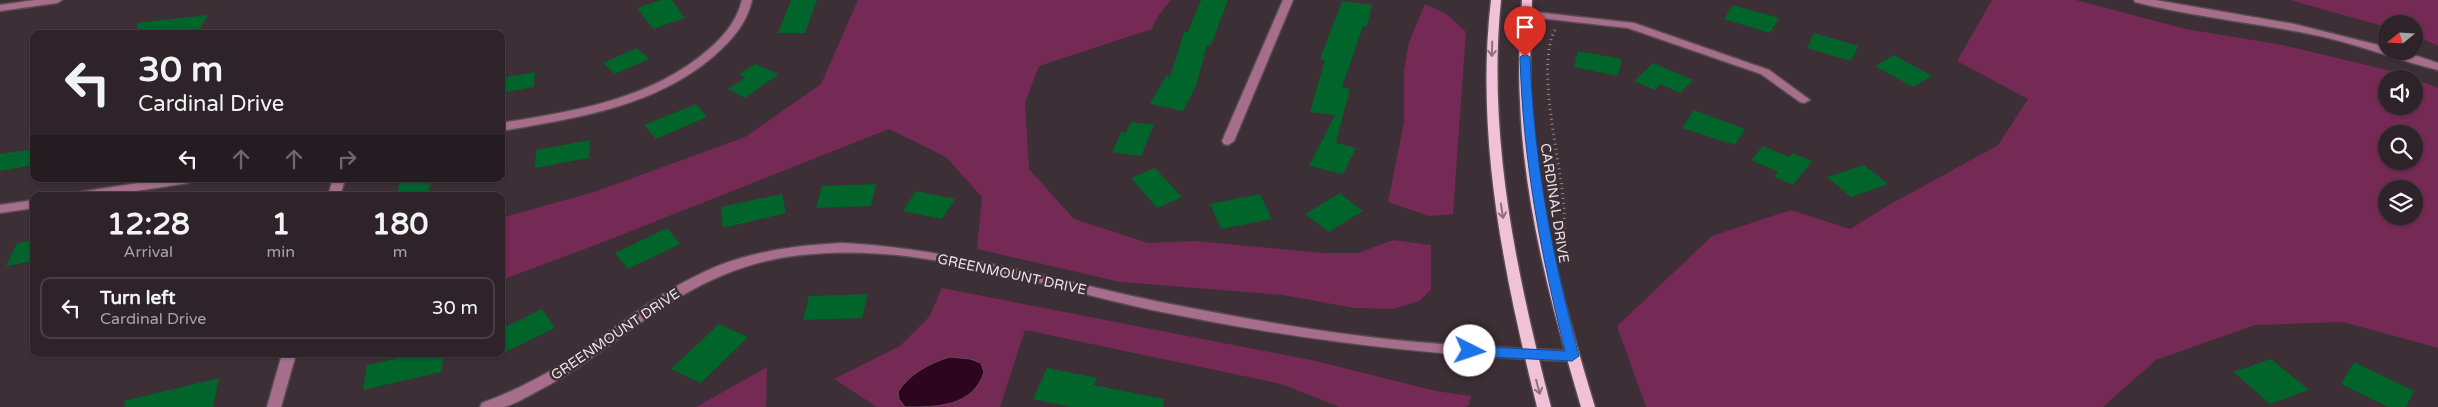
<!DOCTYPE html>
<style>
body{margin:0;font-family:"Varela Round",sans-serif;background:#392f34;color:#f1f3f6;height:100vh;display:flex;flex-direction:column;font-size:19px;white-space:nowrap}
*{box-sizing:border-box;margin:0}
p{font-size:16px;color:#a7a4a8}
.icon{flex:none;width:28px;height:28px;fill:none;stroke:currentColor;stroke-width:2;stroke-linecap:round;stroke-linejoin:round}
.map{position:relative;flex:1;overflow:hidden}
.panel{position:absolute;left:30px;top:192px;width:475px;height:165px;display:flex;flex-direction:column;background:#2d2328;border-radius:10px;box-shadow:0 1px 4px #0004,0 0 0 1px #484045}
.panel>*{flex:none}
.guide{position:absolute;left:30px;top:30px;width:475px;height:152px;border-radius:10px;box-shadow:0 1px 4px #0004,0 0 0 1px #484045;background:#2d2328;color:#f1f3f6;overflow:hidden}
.needle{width:32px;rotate:252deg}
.fabs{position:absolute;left:2378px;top:15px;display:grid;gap:10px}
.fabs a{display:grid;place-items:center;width:45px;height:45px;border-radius:50%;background:#2d2328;box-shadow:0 1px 4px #0004,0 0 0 1px #484045;font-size:25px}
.pin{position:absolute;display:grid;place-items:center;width:42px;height:42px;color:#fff;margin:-51px -21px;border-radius:50% 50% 50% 0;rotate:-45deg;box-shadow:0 0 5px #0007}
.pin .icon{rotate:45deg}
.me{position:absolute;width:55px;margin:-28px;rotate:94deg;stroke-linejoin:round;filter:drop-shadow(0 0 4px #0008)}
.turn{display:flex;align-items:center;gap:18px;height:105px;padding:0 25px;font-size:22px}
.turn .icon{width:65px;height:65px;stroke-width:2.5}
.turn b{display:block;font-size:35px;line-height:42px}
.lanes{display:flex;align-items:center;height:48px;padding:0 25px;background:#0003;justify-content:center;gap:25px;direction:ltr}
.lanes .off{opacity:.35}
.eta{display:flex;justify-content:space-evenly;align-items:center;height:85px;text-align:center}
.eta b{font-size:30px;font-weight:700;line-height:35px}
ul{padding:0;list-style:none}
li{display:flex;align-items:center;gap:15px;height:62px;margin:0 10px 8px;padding:0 15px;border:2px solid #484045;border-radius:10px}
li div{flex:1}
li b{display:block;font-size:19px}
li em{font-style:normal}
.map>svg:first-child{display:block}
</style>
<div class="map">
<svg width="2438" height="407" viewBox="0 0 2438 407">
<rect width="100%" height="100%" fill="#3c2f35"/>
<g fill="#752955" fill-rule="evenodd">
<polygon points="858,0 1171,0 1158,16 1152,29 1039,66 1025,103 1029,169 1074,219 1148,243 1196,241 1323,253 1358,253 1393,240 1431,245 1431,290 1419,301 1394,309 1354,308 1283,295 1120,282 977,249 982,197 946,157 889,129 593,246 501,280 501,218 594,192 745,137 821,84"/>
<path d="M 1992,0 L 2076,0 L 2186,29 L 2283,45 L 2400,73 L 2438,88 L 2438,348 L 2343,322 L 2255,325 L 2156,360 L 2103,407 L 1646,407 L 1617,326 L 1712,236 L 1791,210 L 1850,229 L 1889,205 L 1998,145 L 2028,99 L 1957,61 ZM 2386,79 L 2414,79 L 2414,106 L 2386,106 ZM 2386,134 L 2414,134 L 2414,161 L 2386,161 ZM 2386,189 L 2414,189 L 2414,216 L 2386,216 Z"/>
<polygon points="2290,0 2438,0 2438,46 2414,35 2414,24 2386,24 2386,27"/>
<polygon points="1425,4 1445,13 1466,32 1453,214 1429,216 1388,202 1404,122 1404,70 1409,42"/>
<polygon points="942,288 1316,361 1436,391 1471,396 1469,405 1465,407 1340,407 1281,384 1025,330 1000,407 877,407 834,379 900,346 929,317"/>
<polygon points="767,367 766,407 696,407"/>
</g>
<path fill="#2e051e" stroke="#67475a" d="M 950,357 L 970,359 L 981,363 L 984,372 C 973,407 937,407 905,407 L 899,399 L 898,392 C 908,375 931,362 950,357 Z"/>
<g fill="#00642b">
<polygon points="661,0 672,0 685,18 653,29 637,8"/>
<polygon points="791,0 817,0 805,33 778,33"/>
<polygon points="1201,0 1228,0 1211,45 1207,45 1196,86 1183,111 1150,104 1166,76 1170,77 1184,32 1188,32"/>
<polygon points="1342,1 1372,5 1367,27 1363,26 1342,87 1350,89 1336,143 1356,148 1343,174 1309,166 1335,115 1310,112 1325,60 1320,59"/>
<polygon points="1733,5 1779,18 1770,33 1724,19"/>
<polygon points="208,15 196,34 138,34 137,23"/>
<polygon points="1814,33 1858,46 1851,61 1807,48"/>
<polygon points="637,48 649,59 615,74 603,63"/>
<polygon points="1578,51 1622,59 1618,76 1574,67"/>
<polygon points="1894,55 1932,76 1913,87 1875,66"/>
<polygon points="1653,63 1693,80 1680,93 1660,84 1655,90 1634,81"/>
<polygon points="755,64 779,74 745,98 728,89 745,78 739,74"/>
<polygon points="535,72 534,87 501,93 501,78"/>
<polygon points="696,104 707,117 656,139 644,125"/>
<polygon points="1694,110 1745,129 1735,145 1682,128"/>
<polygon points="1131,122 1154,125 1141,156 1112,152 1121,132 1126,133"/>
<polygon points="590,140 589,158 535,168 536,150"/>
<polygon points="1763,146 1789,157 1792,153 1812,161 1793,185 1774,177 1778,172 1751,160"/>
<polygon points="34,149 34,165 0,171 0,154"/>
<polygon points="1864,165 1888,184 1851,197 1827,177"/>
<polygon points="1155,168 1182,197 1157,208 1131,178"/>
<polygon points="400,179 431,179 428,196 397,196"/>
<polygon points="876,184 871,206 816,208 822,186"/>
<polygon points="916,191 955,199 942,219 903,211"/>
<polygon points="1340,193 1363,211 1329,232 1305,214"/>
<polygon points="782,194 786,213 723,228 721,207"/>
<polygon points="1260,194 1272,219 1221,229 1210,204"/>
<polygon points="667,228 680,244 628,269 615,253"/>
<polygon points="34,240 34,261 6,266 17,243"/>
<polygon points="868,294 862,318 803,320 809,296"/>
<polygon points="542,309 555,328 501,354 501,329"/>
<polygon points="719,324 748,337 701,383 671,369"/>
<polygon points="418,354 444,354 441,372 363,390 367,365"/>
<polygon points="2271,359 2309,390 2270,404 2233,372"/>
<polygon points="2354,362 2414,391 2406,407 2388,407 2341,384"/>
<polygon points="1047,368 1097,378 1094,385 1164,399 1163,407 1071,407 1033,399"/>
<polygon points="219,378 213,407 125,407 124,401"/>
</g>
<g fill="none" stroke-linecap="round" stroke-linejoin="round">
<defs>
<g id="minor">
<polygon points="35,0 62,0 57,3 0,11 0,5"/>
<path d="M 742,0 L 752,0 C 747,23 732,40 714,56 C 655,107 576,118 501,131 L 501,123 C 575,111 650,100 708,50 C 724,36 737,21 742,0 Z"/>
<polygon points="1283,0 1293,0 1234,141 1228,145 1224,144 1222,141"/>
<path d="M 2134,0 L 2155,0 L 2294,24 L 2386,47 L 2386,51 L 2402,51 L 2438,63 L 2438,70 C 2400,61 2363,46 2324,37 C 2262,23 2197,18 2135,2 Z"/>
<polygon points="1526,11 1634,23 1769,70 1810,100 1804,103 1800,102 1761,74 1628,28 1522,16 1521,14"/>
<polygon points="164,179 194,179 188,183 104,196 74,196 80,192"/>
<polygon points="333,179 345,179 340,196 328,196"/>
<polygon points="34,200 34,208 0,213 0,205"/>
<path d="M 841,243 C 951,248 1053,280 1160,302 C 1227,315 1294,328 1361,336 C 1431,345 1502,348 1572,351 L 1577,352 L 1579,356 L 1577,360 L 1572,361 C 1429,356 1297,340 1157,311 C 1041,287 921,241 801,255 C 752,260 709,278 668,304 C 623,333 582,369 534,393 C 525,398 513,405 503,407 C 496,407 487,407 480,407 L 482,403 C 509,393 536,380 560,365 C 609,334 652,296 704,272 C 748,251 794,246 841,243 Z"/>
<polygon points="282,354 296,354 281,407 267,407"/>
</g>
<g id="major">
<path d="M 1491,0 L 1501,0 C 1487,137 1517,276 1551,407 L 1537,407 C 1504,275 1475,136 1491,0 Z"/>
<path d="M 1522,0 L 1532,0 C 1531,34 1529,68 1531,103 C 1537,207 1565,308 1595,407 L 1581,407 C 1552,308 1524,206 1520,102 C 1518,68 1520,34 1522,0 Z"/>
</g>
</defs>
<use href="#minor" stroke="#584c51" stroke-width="3"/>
<use href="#major" stroke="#584c51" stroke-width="3"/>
<path stroke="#94898e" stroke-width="3" stroke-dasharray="1 4" stroke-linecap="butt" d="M 1555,30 C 1536,65 1559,156 1563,197 C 1565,215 1564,233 1564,251"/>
<use href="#minor" fill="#a76e8b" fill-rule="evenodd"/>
<use href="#major" fill="#f1c1d8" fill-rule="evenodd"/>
</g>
<defs><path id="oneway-shaft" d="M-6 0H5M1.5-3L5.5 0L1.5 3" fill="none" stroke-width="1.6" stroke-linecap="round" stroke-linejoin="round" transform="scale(1.25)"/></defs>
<g stroke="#8d717e">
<use href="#oneway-shaft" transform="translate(1492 49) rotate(92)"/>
<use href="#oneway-shaft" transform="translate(1502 211) rotate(81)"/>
<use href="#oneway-shaft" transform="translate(1538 387) rotate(75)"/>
</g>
<path fill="#1a73e8" stroke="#114b97" d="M 1525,54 L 1530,57 C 1534,163 1552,254 1579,356 L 1572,361 L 1470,356 L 1463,351 L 1470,346 L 1565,351 C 1540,250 1523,161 1520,57 Z"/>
<g text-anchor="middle" stroke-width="5" stroke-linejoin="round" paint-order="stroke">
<g font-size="14" fill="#ebe2e6" stroke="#3c2f35">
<text transform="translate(1555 203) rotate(81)" y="5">CARDINAL DRIVE</text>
<text transform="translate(1012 274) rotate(12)" y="5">GREENMOUNT DRIVE</text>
<text transform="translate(615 334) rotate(-34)" y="5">GREENMOUNT DRIVE</text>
</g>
</g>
</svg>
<div class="fabs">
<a><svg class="needle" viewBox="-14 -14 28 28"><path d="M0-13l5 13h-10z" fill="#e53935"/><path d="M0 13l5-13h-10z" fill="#a7a4a8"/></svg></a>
<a><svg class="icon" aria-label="sound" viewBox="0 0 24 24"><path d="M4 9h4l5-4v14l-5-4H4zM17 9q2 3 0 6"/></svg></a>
<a><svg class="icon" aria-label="search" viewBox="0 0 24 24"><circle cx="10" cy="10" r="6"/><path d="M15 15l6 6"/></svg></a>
<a><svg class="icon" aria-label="layers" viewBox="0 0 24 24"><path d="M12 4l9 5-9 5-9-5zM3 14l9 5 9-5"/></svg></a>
</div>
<div class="pin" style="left:1525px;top:57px;background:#d93025"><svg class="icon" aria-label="arrive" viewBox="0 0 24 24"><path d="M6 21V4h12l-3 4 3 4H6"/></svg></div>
<svg class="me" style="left:1470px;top:351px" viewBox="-20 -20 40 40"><circle r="19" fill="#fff"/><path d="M0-13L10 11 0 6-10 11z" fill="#1a73e8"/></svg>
<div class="guide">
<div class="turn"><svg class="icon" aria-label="left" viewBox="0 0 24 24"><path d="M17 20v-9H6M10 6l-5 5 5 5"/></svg><div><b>30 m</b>Cardinal Drive</div></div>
<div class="lanes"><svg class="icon" aria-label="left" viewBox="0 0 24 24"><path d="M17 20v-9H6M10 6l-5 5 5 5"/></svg><svg class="icon off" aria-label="ahead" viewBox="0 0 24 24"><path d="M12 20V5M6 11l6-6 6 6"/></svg><svg class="icon off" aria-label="ahead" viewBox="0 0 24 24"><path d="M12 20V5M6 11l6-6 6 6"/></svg><svg class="icon off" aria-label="right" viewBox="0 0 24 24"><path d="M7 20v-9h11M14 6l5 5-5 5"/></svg></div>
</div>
<section class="panel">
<div class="eta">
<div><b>12:28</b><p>Arrival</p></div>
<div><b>1</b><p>min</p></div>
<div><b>180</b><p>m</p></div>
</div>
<ul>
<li><svg class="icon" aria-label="left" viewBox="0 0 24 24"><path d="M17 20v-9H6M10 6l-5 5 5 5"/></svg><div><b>Turn left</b><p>Cardinal Drive</p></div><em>30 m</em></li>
</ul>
</section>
</div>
